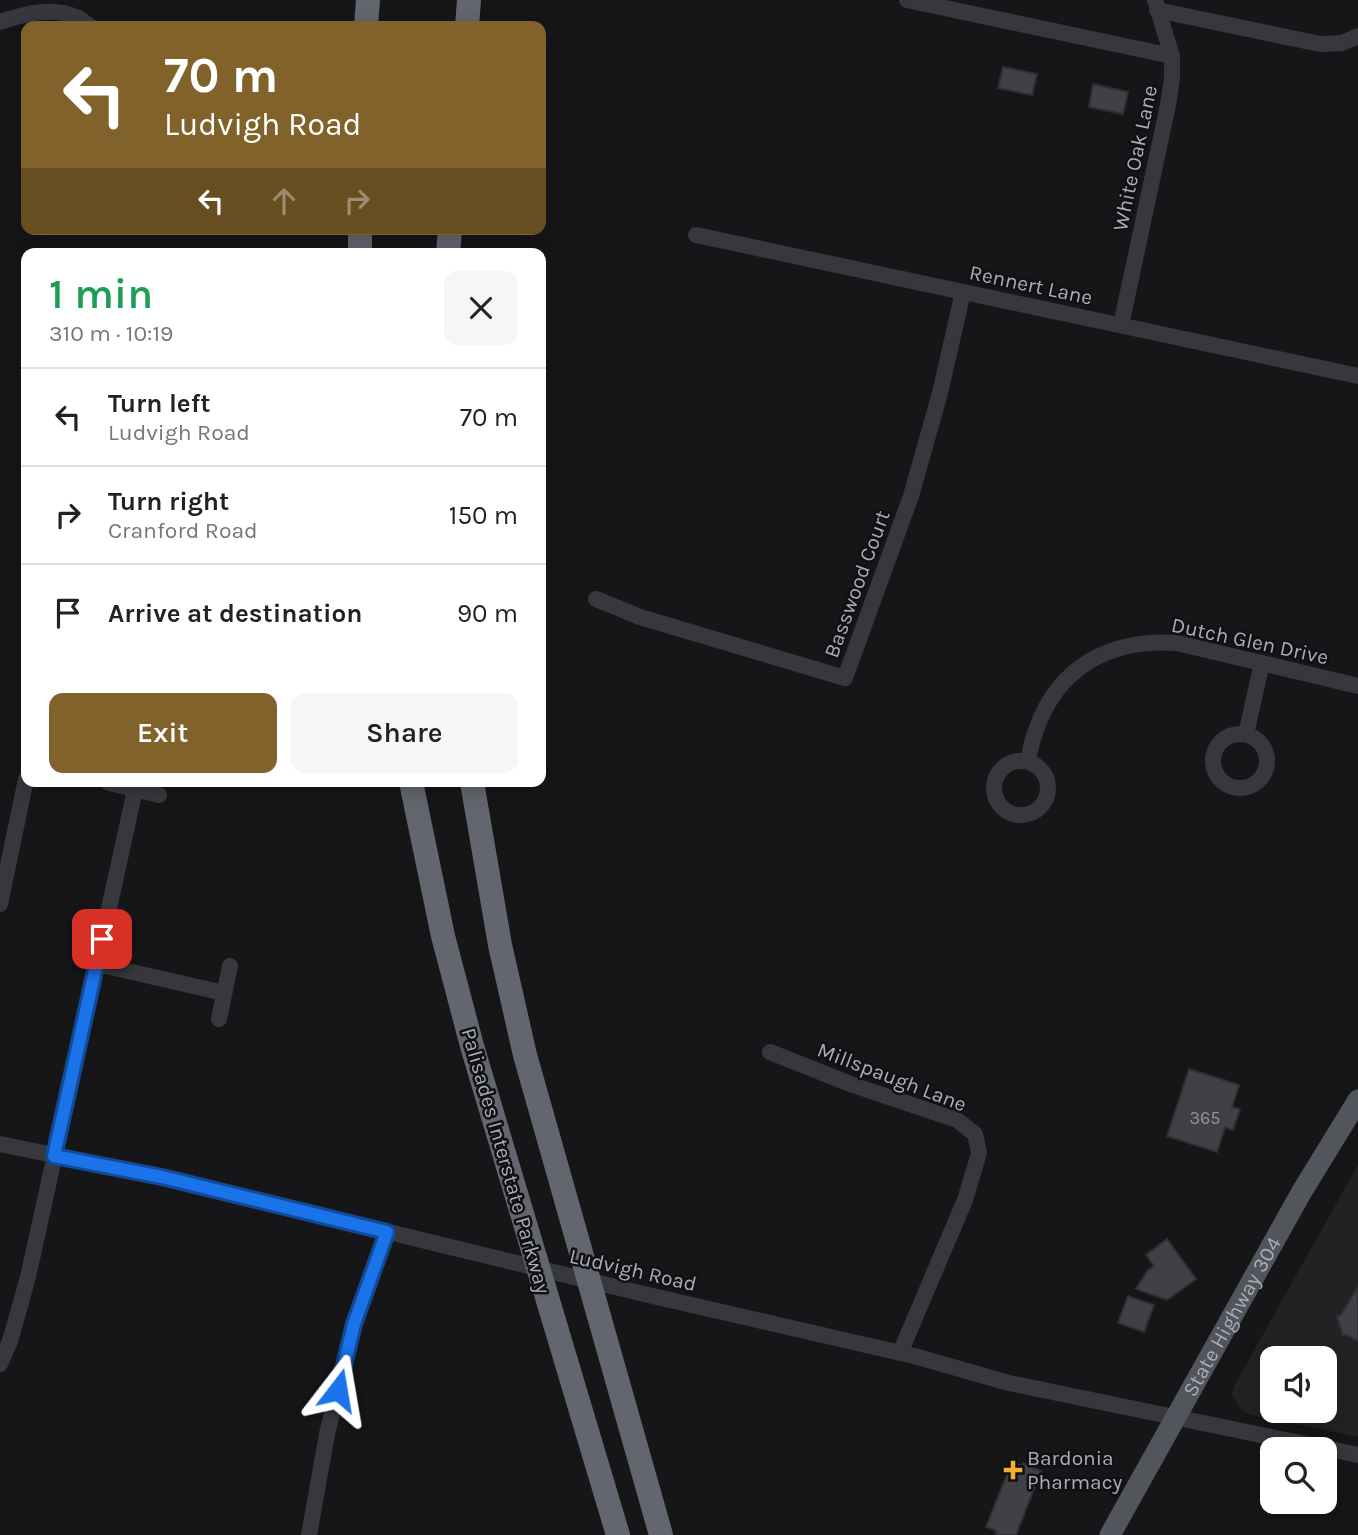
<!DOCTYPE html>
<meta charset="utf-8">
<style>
body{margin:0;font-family:Karla,sans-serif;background:#f6f6f6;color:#222;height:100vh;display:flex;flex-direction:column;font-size:26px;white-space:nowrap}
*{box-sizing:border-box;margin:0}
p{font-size:23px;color:#767676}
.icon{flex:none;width:38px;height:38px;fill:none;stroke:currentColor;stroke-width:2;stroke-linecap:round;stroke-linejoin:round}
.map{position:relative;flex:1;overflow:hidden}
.drawer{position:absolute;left:21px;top:248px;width:525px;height:539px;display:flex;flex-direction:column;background:#fff;border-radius:14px;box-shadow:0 4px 18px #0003}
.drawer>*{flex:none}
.hud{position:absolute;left:21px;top:21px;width:525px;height:214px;border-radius:14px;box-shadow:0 4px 18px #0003;background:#80622a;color:#fff;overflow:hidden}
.fabs{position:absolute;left:1260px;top:1346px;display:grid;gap:14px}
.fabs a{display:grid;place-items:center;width:77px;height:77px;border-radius:14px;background:#fff;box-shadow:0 4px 18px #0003;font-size:35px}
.pin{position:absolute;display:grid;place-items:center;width:60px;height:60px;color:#fff;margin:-30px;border-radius:14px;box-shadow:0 4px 10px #0006}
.me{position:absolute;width:77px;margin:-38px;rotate:14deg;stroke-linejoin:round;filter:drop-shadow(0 0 5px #0008)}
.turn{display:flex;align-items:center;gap:24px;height:147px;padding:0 28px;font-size:32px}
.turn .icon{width:91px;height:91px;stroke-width:2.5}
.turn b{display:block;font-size:49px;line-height:60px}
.lanes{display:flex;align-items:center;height:66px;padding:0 28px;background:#0003;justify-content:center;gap:35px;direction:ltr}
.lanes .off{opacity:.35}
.round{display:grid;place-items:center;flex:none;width:74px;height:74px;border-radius:14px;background:#f6f6f6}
.overview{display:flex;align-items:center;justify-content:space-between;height:119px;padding:0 28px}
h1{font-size:42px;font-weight:600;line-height:52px;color:#1e9e55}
.primary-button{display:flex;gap:14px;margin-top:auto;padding:14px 28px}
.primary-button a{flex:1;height:80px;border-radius:14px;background:#80622a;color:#fff;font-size:28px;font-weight:600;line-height:80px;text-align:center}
.primary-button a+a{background:#f6f6f6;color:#222}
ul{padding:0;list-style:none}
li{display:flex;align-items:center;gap:21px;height:98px;padding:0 28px;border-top:2px solid #e0e0e0}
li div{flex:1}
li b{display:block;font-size:26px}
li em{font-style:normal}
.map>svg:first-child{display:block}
</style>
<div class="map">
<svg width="1358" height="1535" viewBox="0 0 1358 1535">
<rect width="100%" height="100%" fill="#161618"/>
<path fill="#222225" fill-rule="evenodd" d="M 1358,1165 L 1358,1437 L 1248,1414 L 1242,1410 L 1232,1395 L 1234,1386 ZM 1272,1358 L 1325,1358 L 1325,1410 L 1272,1410 Z"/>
<g fill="#404145" stroke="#303034" stroke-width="2">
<polygon points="1003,67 1037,74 1032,95 998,88"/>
<polygon points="1093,84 1128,92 1123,114 1089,107"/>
<polygon points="1189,1069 1239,1085 1232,1107 1240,1109 1233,1130 1225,1127 1217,1152 1167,1136"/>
<polygon points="1167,1239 1196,1279 1167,1300 1136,1289 1148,1270 1154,1266 1146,1255"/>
<polygon points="1358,1286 1358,1341 1347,1335 1343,1336 1337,1316 1341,1315"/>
<polygon points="1128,1296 1154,1305 1144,1332 1118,1323"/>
<polygon points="1012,1462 1022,1466 1023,1463 1041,1471 1016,1535 999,1535 995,1533 997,1531 986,1527"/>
</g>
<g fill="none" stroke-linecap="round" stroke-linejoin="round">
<g stroke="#37383d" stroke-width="16">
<polyline points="907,0 1172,56"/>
<polyline points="1157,10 1320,44 1342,43 1358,36"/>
<path d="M 0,22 C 24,14 52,6 76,17 C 81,19 85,23 90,26"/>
<polyline points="696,235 1358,376"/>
<polyline points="1121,325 1168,105 1172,78 1172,56 1155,0"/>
<polyline points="596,599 640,617 845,678 911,496 940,393 963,292"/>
<circle cx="1240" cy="761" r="27"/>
<polyline points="1246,734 1262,663"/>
<circle cx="1021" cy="788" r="27"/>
<path d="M 1028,761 C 1030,751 1032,740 1036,730 C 1058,666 1112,638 1177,643 L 1358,686"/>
<polyline points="109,783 159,795"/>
<polyline points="0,904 26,779"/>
<polyline points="97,964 224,993"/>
<polyline points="219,1019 230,966"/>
<polyline points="770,1052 853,1085 957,1120 975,1134 979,1153 965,1200 900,1353"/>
<polyline points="0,1144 162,1177 644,1294 918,1357 1009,1383 1358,1455"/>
<polyline points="0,1364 10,1341 28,1277 135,790"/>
<polyline points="309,1535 327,1434 354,1324 388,1232"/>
</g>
<path stroke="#53555c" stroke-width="21" id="s1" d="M 1110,1535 L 1301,1193 L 1358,1100"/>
<g stroke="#63666e" stroke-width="24">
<polyline points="366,26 368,0"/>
<polyline points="467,26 469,0"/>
<polyline points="360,229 360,254"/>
<polyline points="448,254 450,229"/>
<polyline points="411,782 443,936 472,1046 618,1535"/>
<polyline points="472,782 500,945 525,1055 661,1535"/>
</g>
</g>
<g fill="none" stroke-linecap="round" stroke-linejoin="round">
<defs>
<polyline id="route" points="102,939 54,1156 162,1177 387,1232 354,1324 338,1390"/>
</defs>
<use href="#route" stroke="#114b97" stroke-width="18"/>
<use href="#route" stroke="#1a73e8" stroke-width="12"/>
</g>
<path fill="#f2b134" stroke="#111113" stroke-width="2.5" d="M1009.5 1459.5h7v7h7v7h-7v7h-7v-7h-7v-7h7z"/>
<g text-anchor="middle" stroke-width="5" stroke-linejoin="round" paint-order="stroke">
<g font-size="18" fill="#8e929b">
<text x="1205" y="1124">365</text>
</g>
<g font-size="21" fill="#a8adb8" stroke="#111113">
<text transform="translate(1135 158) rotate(-78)" y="7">White Oak Lane</text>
<text transform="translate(1031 285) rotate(12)" y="7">Rennert Lane</text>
<text transform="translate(857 584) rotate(-70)" y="7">Basswood Court</text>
<text transform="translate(1250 641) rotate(12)" y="7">Dutch Glen Drive</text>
<text transform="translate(892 1077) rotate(21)" y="7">Millspaugh Lane</text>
<text transform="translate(506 1161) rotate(74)" y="7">Palisades Interstate Parkway</text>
<text transform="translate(633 1270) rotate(13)" y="7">Ludvigh Road</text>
<text dy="7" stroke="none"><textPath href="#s1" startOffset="250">State Highway 304</textPath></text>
</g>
<g font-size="21" fill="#a8adb8" stroke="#111113" text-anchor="start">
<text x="1027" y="1465">Bardonia<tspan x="1027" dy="24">Pharmacy</tspan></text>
</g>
</g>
</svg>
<div class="fabs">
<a><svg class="icon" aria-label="sound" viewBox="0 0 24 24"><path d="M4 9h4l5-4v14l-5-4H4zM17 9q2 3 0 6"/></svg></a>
<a><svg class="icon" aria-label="search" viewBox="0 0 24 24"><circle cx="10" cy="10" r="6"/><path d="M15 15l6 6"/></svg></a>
</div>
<div class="pin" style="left:102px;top:939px;background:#d93025"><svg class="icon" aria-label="arrive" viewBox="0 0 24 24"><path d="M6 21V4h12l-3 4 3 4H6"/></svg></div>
<svg class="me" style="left:338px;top:1390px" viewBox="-20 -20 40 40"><path d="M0-17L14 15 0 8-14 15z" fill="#1a73e8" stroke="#fff" stroke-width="4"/></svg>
<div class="hud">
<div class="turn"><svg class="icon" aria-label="left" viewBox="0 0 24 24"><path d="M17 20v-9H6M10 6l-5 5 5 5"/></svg><div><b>70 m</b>Ludvigh Road</div></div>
<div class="lanes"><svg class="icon" aria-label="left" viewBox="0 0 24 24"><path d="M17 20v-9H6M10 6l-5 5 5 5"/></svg><svg class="icon off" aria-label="ahead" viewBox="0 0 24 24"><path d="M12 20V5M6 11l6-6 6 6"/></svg><svg class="icon off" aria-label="right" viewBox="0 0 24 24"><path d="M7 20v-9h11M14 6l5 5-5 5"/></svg></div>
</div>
<section class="drawer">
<div class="overview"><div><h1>1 min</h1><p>310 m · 10:19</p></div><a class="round"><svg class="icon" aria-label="close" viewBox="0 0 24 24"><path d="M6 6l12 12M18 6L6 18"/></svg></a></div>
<ul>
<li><svg class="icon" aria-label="left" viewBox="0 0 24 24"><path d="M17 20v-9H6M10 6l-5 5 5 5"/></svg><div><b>Turn left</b><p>Ludvigh Road</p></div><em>70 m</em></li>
<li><svg class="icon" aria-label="right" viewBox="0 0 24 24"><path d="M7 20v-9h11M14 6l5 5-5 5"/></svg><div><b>Turn right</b><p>Cranford Road</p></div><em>150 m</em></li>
<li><svg class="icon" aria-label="arrive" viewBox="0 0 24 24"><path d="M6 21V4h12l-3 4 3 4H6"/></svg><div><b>Arrive at destination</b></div><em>90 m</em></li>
</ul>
<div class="primary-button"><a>Exit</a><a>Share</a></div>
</section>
</div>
